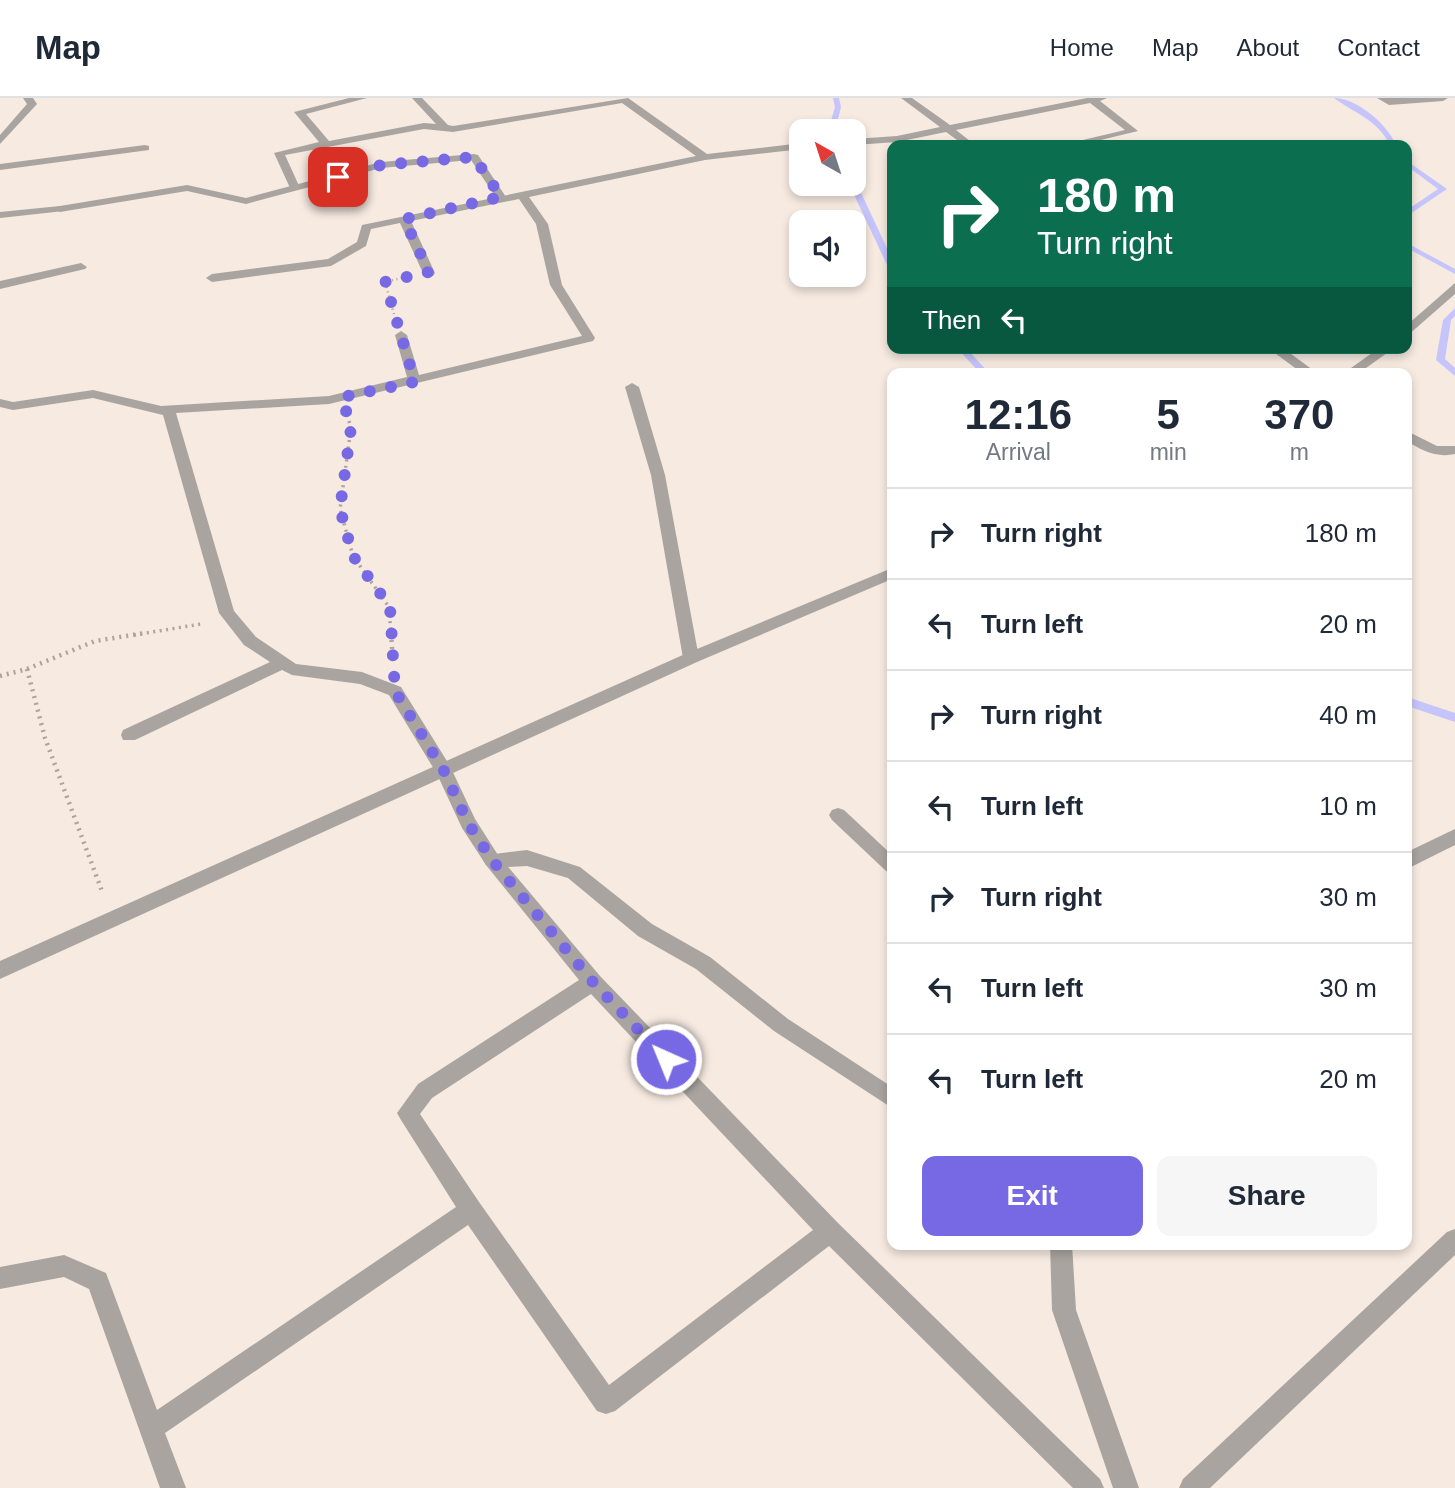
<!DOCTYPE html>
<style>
body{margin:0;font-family:Helvetica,sans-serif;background:#f6f6f7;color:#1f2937;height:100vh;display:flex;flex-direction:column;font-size:26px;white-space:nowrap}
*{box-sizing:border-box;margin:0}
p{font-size:23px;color:#747a83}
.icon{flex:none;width:38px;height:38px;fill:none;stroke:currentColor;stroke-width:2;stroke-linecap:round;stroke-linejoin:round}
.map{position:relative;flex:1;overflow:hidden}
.side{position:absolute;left:887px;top:270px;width:525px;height:882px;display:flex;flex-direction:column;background:#fff;border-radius:14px;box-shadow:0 4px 10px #0003}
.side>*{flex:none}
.top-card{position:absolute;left:887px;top:42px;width:525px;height:214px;border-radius:14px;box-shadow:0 4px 10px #0003;background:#0b6e4f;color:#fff;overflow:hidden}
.needle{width:46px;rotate:321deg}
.tools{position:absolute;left:789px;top:21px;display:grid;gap:14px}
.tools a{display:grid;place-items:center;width:77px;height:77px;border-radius:14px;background:#fff;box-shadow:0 4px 10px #0003;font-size:35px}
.pin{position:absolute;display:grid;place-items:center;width:60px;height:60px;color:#fff;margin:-30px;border-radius:14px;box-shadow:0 4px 10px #0006}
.me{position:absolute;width:77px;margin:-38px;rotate:316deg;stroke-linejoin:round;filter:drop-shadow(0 0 5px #0008)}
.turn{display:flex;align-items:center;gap:24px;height:147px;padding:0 35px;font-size:32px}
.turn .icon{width:91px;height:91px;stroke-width:2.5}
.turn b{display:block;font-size:49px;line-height:60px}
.then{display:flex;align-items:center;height:66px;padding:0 35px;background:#0003;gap:14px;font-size:26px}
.eta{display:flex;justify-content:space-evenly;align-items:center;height:119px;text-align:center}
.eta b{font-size:42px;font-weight:600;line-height:49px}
.primary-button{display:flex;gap:14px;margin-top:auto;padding:14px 35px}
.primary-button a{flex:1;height:80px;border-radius:14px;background:#7769e4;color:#fff;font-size:28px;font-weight:600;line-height:80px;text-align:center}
.primary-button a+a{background:#f6f6f7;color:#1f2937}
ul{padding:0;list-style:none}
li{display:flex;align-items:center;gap:21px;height:91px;padding:0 35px;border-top:2px solid #e0e1e3}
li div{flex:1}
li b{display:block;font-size:26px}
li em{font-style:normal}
header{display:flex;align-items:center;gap:42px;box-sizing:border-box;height:98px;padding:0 35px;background:#fff;border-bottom:2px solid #e0e1e3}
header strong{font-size:33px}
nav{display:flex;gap:38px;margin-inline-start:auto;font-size:24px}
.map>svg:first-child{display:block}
</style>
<header>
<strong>Map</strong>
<nav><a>Home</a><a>Map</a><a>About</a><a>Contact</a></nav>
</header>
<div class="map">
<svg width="1455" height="1390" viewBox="0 0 1455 1390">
<rect width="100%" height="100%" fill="#f6eae1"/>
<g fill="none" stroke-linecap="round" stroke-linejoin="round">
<g fill="#c5c5fc" fill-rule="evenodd">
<polygon points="833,0 839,0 841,9 835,33 828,33 835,9"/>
<path d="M 1334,0 C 1357,0 1388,27 1396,47 L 1390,47 C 1378,22 1354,15 1334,0 Z"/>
<polygon points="1407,63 1447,91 1407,118 1407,112 1438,91 1407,68"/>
<polygon points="854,84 857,86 892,161 892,171 888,169 849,86 854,86"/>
<polygon points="1407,145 1455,171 1455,176 1407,150"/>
<polygon points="1455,210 1455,218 1451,222 1445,261 1455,270 1455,278 1436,262 1443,222"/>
<polygon points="957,250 966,250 989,275 980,275"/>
<polygon points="1407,599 1455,615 1455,624 1407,608"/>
</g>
<polyline stroke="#ada49d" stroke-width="2.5" stroke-dasharray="1 3.5" stroke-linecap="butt" points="394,216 385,184 402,180"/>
<g stroke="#ada49d" stroke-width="3.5" stroke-dasharray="2 4.5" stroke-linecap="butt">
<polyline points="349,323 351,330 340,411 353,458 389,509 391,537"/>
<polyline points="134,537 201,526"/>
</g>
<g stroke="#ada49d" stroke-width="4.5" stroke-dasharray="2 5" stroke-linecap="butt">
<polyline points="391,535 393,563"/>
<polyline points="27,571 45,640 103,796"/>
<polyline points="0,578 27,571 95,543 145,535"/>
</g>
<g fill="#a9a4a0" fill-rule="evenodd">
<polygon points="474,56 478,57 506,99 505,101 497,101 471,62 381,70 246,106 187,93 60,114 54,111 60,108 187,87 246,100 381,64"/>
<path d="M 1407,333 L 1437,348 L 1455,348 L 1455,356 C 1437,360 1422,353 1407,343 Z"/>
<polygon points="527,752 580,769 652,826 710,859 788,921 892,989 892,1010 774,933 696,871 638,838 568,780 527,768 492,770 486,767 483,762 486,757"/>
<polygon points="1050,1146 1072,1146 1076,1212 1139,1390 1113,1390 1052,1212"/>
</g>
<g fill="#a9a4a0" fill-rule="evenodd">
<polygon points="23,0 33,0 37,6 0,46 0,37 27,6"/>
<path d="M 349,0 L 367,0 L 306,16 L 329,43 L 424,25 L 436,26 L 412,0 L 422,0 L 448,27 L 453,28 L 628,0 L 707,56 L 802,45 L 802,51 L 705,62 L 529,99 L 548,126 L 562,187 L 595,240 L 593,243 L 329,306 L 176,315 L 234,513 L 256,539 L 296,566 L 362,574 L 401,589 L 450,668 L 475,721 L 498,757 L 600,878 L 838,1125 L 1100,1381 L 1104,1390 L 1073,1390 L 829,1148 L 615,1313 L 606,1316 L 597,1313 L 468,1127 L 165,1335 L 186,1390 L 160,1390 L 89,1191 L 64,1179 L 0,1191 L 0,1169 L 64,1157 L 106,1175 L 157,1312 L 456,1109 L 401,1022 L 397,1015 L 418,986 L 579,882 L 486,767 L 462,730 L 437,676 L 389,597 L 360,586 L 292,577 L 282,572 L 135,642 L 123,642 L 121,637 L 123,632 L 270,564 L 244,547 L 219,515 L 163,317 L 93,300 L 13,312 L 0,309 L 0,301 L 13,304 L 93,292 L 161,308 L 329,298 L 407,279 L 395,237 L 401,233 L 407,237 L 419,277 L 582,238 L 550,187 L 536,126 L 519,101 L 411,123 L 435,175 L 433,178 L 423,175 L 400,125 L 371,131 L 366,148 L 331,168 L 212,184 L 206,180 L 212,176 L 328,161 L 357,144 L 362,127 L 696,58 L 622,5 L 453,34 L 424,31 L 285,57 L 300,90 L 291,92 L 274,55 L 319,44 L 294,14 ZM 591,896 L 813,1132 L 609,1287 L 479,1104 L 420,1016 L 432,1000 Z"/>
<polygon points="901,0 912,0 950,27 1087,0 1107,0 1100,3 1138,33 1080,47 1062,47 1125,32 1090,5 956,32 975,47 964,47 946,34 897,44 854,47 854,41 897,38 940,29"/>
<polygon points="1377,0 1448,0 1443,3 1389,7"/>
<polygon points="145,47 149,48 149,52 0,72 0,66"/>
<polygon points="60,108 66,111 64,113 0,120 0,114"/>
<polygon points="81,165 87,169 85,171 0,191 0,183"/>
<polygon points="1268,250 1283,250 1317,275 1302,275"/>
<polygon points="632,285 639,289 665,377 699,560 691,566 683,560 651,377 625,289"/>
<polygon points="838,710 844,712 892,757 892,775 886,773 832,722 829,717 832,712"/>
<polygon points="1455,731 1455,747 1407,771 1407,754"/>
<polygon points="1455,1131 1455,1157 1210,1390 1179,1390 1183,1381 1447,1134"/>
</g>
<g fill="#a9a4a0" fill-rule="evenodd">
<polygon points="1455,185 1455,196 1407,238 1407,227"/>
<polygon points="1379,250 1394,250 1359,275 1344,275"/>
<polygon points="892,470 892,481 697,564 0,881 0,863 685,556"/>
</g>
</g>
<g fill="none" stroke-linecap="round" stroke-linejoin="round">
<polyline stroke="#7769e4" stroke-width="12" stroke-dasharray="0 21.6" points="338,79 381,67 474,59 501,99 404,121 429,174 385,184 415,284 342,299 351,330 340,411 353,458 390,509 395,593 444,673 468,725 492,762 593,884 666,961"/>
</g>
</svg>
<div class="tools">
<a><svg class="needle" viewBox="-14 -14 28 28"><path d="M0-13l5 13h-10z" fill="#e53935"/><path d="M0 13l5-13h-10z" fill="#747a83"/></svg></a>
<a><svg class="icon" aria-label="sound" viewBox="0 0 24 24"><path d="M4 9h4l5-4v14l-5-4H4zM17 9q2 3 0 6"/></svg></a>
</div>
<div class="pin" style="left:338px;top:79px;background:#d93025"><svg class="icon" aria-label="arrive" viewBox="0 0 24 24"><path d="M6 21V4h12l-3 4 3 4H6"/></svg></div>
<svg class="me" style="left:666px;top:961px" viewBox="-20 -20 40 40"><circle r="17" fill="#7769e4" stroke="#fff" stroke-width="3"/><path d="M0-11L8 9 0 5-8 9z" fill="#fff"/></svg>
<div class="top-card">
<div class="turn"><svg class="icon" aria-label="right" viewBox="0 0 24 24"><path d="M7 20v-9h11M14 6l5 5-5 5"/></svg><div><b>180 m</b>Turn right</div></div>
<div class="then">Then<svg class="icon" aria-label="left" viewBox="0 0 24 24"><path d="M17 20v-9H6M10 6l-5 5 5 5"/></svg></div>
</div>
<section class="side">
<div class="eta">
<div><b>12:16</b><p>Arrival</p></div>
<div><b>5</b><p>min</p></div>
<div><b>370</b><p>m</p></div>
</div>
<ul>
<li><svg class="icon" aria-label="right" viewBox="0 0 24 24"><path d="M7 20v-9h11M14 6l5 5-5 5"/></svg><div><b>Turn right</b></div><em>180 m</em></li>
<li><svg class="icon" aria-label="left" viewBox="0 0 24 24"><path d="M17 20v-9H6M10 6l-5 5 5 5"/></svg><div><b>Turn left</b></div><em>20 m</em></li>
<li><svg class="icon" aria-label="right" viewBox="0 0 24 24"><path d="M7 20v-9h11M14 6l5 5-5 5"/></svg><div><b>Turn right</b></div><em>40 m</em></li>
<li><svg class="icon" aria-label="left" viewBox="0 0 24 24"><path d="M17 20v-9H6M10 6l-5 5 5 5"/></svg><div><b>Turn left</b></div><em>10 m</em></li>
<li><svg class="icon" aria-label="right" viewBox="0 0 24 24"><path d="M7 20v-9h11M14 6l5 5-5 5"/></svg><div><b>Turn right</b></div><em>30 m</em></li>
<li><svg class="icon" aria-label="left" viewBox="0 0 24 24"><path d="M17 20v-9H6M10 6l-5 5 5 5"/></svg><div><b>Turn left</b></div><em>30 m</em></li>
<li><svg class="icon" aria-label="left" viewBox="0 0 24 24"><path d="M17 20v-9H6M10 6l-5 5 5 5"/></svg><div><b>Turn left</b></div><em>20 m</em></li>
</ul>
<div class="primary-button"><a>Exit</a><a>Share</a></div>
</section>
</div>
